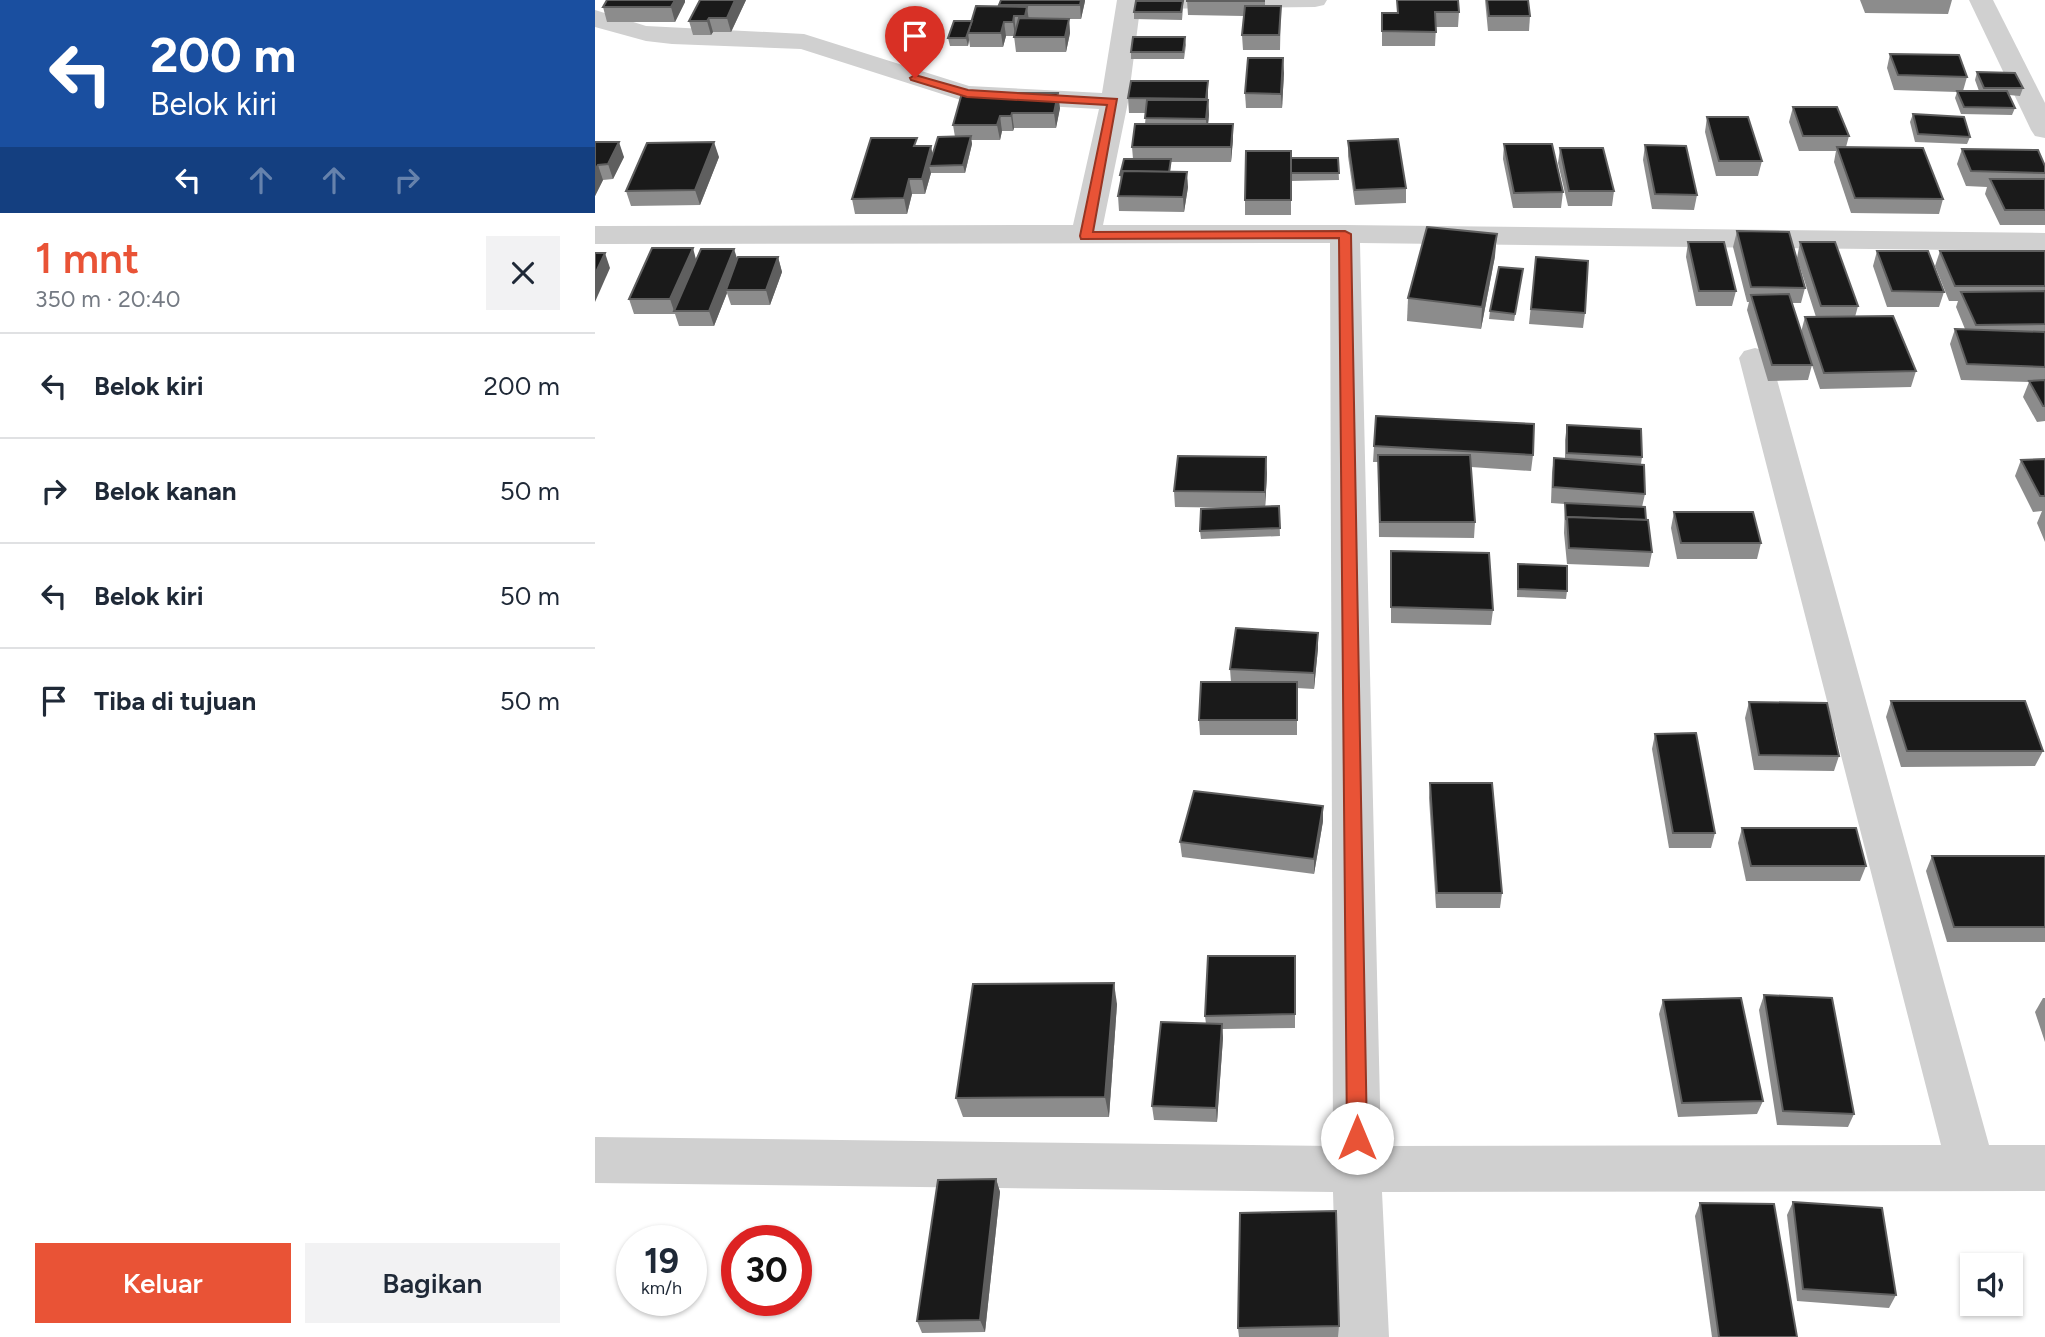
<!DOCTYPE html>
<html lang="id">
<meta charset="utf-8">
<style>
body{margin:0;font-family:Figtree,sans-serif;background:#f2f2f3;color:#1f2937;height:100vh;display:flex;flex-direction:column;font-size:26px;white-space:nowrap}
*{box-sizing:border-box;margin:0}
p{font-size:23px;color:#747a83}
.icon{flex:none;width:38px;height:38px;fill:none;stroke:currentColor;stroke-width:2;stroke-linecap:round;stroke-linejoin:round}
.map{position:relative;flex:1;overflow:hidden}
.details{display:flex;flex-direction:column;background:#fff;width:595px}
.details>*{flex:none}
.banner{background:#1a4fa0;color:#fff;overflow:hidden}
.fabs{position:absolute;left:1365px;top:1253px;display:grid;gap:14px}
.fabs a{display:grid;place-items:center;width:63px;height:63px;border-radius:0px;background:#fff;box-shadow:0 2px 5px #0004;font-size:35px}
.speed{position:absolute;left:21px;top:1225px;display:flex;gap:14px;font-size:35px;font-weight:700;text-align:center}
.speed>*{display:grid;place-content:center;width:91px;height:91px;border-radius:50%;background:#fff;box-shadow:0 2px 5px #0004;line-height:1}
.speed small{font-size:18px;font-weight:400}
.speed .limit{border:10px solid #d22;background:#fff;color:#111}
.pin{position:absolute;display:grid;place-items:center;width:60px;height:60px;color:#fff;margin:-72px -30px;border-radius:50% 50% 50% 0;rotate:-45deg;box-shadow:0 0 7px #0007}
.pin .icon{rotate:45deg}
.me{position:absolute;width:77px;margin:-38px;rotate:0deg;stroke-linejoin:round;filter:drop-shadow(0 0 5px #0008)}
.turn{display:flex;align-items:center;gap:24px;height:147px;padding:0 35px;font-size:32px}
.turn .icon{width:91px;height:91px;stroke-width:2.5}
.turn b{display:block;font-size:49px;line-height:60px}
.lanes{display:flex;align-items:center;height:66px;padding:0 35px;background:#0003;justify-content:center;gap:35px;direction:ltr}
.lanes .off{opacity:.35}
.round{display:grid;place-items:center;flex:none;width:74px;height:74px;border-radius:0px;background:#f2f2f3}
.head{display:flex;align-items:center;justify-content:space-between;height:119px;padding:0 35px}
h1{font-size:42px;font-weight:600;line-height:52px;color:#e95336}
.primary-button{display:flex;gap:14px;margin-top:auto;padding:14px 35px}
.primary-button a{flex:1;height:80px;border-radius:0px;background:#e95336;color:#fff;font-size:28px;font-weight:600;line-height:80px;text-align:center}
.primary-button a+a{background:#f2f2f3;color:#1f2937}
ul{padding:0;list-style:none}
li{display:flex;align-items:center;gap:21px;height:105px;padding:0 35px;border-top:2px solid #e0e1e3}
li div{flex:1}
li b{display:block;font-size:26px}
li em{font-style:normal}
main{display:flex;flex:1;min-height:0}
.map>svg:first-child{display:block}
</style>
<main>
<section class="details">
<div class="banner">
<div class="turn"><svg class="icon" aria-label="left" viewBox="0 0 24 24"><path d="M17 20v-9H6M10 6l-5 5 5 5"/></svg><div><b>200 m</b>Belok kiri</div></div>
<div class="lanes"><svg class="icon" aria-label="left" viewBox="0 0 24 24"><path d="M17 20v-9H6M10 6l-5 5 5 5"/></svg><svg class="icon off" aria-label="ahead" viewBox="0 0 24 24"><path d="M12 20V5M6 11l6-6 6 6"/></svg><svg class="icon off" aria-label="ahead" viewBox="0 0 24 24"><path d="M12 20V5M6 11l6-6 6 6"/></svg><svg class="icon off" aria-label="right" viewBox="0 0 24 24"><path d="M7 20v-9h11M14 6l5 5-5 5"/></svg></div>
</div>
<div class="head"><div><h1>1 mnt</h1><p>350 m · 20:40</p></div><a class="round"><svg class="icon" aria-label="close" viewBox="0 0 24 24"><path d="M6 6l12 12M18 6L6 18"/></svg></a></div>
<ul>
<li><svg class="icon" aria-label="left" viewBox="0 0 24 24"><path d="M17 20v-9H6M10 6l-5 5 5 5"/></svg><div><b>Belok kiri</b></div><em>200 m</em></li>
<li><svg class="icon" aria-label="right" viewBox="0 0 24 24"><path d="M7 20v-9h11M14 6l5 5-5 5"/></svg><div><b>Belok kanan</b></div><em>50 m</em></li>
<li><svg class="icon" aria-label="left" viewBox="0 0 24 24"><path d="M17 20v-9H6M10 6l-5 5 5 5"/></svg><div><b>Belok kiri</b></div><em>50 m</em></li>
<li><svg class="icon" aria-label="arrive" viewBox="0 0 24 24"><path d="M6 21V4h12l-3 4 3 4H6"/></svg><div><b>Tiba di tujuan</b></div><em>50 m</em></li>
</ul>
<div class="primary-button"><a>Keluar</a><a>Bagikan</a></div>
</section>
<div class="map">
<svg width="1450" height="1337" viewBox="0 0 1450 1337">
<rect width="100%" height="100%" fill="#fff"/>
<g fill="none" stroke-linecap="round" stroke-linejoin="round">
<g fill="#d0d0d0" fill-rule="evenodd">
<polygon points="522,0 732,0 729,5 720,7 545,9 533,102 508,225 750,225 1450,233 1450,251 765,243 786,1146 1346,1145 1144,358 1149,351 1160,348 1171,351 1176,358 1394,1145 1450,1145 1450,1191 787,1192 794,1337 742,1337 738,1192 0,1183 0,1137 738,1146 735,243 0,244 0,226 478,225 504,109 372,102 206,49 77,44 51,41 0,27 0,10 51,26 209,34 374,86 507,93"/>
<polygon points="1374,0 1398,0 1450,103 1450,138 1440,136 1436,130"/>
</g>
</g>
<g fill="#8c8c8c" fill-rule="evenodd">
<polygon points="105,0 151,0 136,32 118,32 116,35 98,35 94,21"/>
<polygon points="406,0 490,0 490,1 486,19 474,19 475,33 471,52 421,52 419,36 411,36 408,47 375,47 374,40 373,46 355,46 353,38 377,21 405,6"/>
<polygon points="592,0 670,0 670,6 686,6 685,50 648,50 647,35 649,16 593,15"/>
<polygon points="802,0 863,0 864,12 863,27 841,27 840,46 787,46 787,13 802,13"/>
<polygon points="890,0 933,0 935,16 934,31 893,31"/>
<polygon points="1265,0 1357,0 1353,14 1270,13"/>
<polygon points="588,1 588,8 587,20 539,19 539,12"/>
<polygon points="90,2 80,22 12,22 8,7"/>
<polygon points="590,37 591,45 589,59 536,59 536,52"/>
<polygon points="1295,54 1372,77 1368,91 1384,91 1380,80 1382,72 1428,88 1425,96 1414,95 1420,108 1417,115 1366,114 1360,98 1362,92 1299,90 1292,68"/>
<polygon points="689,73 687,108 651,108 650,93"/>
<polygon points="367,93 465,108 461,128 419,128 418,131 407,131 405,140 376,140 377,144 370,173 336,173 330,194 317,194 312,214 260,214 257,199 323,146 338,154 360,137 358,125"/>
<polygon points="613,96 614,115 613,124 638,139 636,162 576,162 575,172 593,187 589,212 524,211 523,196 526,181 525,175 538,159 537,147 550,124 551,113 534,113 533,98"/>
<polygon points="1198,107 1254,136 1251,147 1348,199 1344,214 1256,213 1239,162 1241,151 1204,151 1194,122"/>
<polygon points="1318,114 1375,137 1372,144 1320,142 1315,122"/>
<polygon points="1112,117 1167,161 1163,176 1121,176 1110,132"/>
<polygon points="753,141 811,188 811,203 760,205 753,156"/>
<polygon points="0,142 29,157 18,179 8,180 0,196"/>
<polygon points="909,144 968,192 966,208 918,208 908,159"/>
<polygon points="1050,145 1102,195 1099,210 1057,209 1048,160"/>
<polygon points="965,148 1019,191 1017,206 973,206 963,163"/>
<polygon points="1367,149 1450,166 1450,225 1405,225 1390,194 1392,187 1371,186 1362,164"/>
<polygon points="124,157 105,205 36,206 31,191"/>
<polygon points="696,158 743,158 744,180 696,181 696,166 696,215 650,215 650,200"/>
<path d="M 1142,231 L 1202,258 L 1205,242 L 1263,306 L 1260,317 L 1321,371 L 1316,387 L 1225,389 L 1217,365 L 1213,380 L 1173,381 L 1152,310 L 1154,302 L 1152,302 L 1138,247 ZM 1202,258 L 1221,317 L 1210,317 L 1206,332 L 1197,303 L 1206,303 L 1210,288 Z"/>
<polygon points="1093,242 1141,291 1137,306 1101,306 1091,257"/>
<polygon points="1282,251 1349,292 1344,307 1292,307 1278,266"/>
<polygon points="1345,251 1450,251 1450,421 1442,422 1428,397 1434,382 1366,380 1355,344 1360,329 1370,329 1361,307 1363,301 1354,301 1340,266"/>
<polygon points="900,256 886,329 812,321 813,298"/>
<polygon points="183,257 187,272 175,305 136,305 132,293 119,326 84,326 80,314 39,314 34,299 142,260"/>
<polygon points="941,257 990,313 988,328 934,324"/>
<polygon points="928,269 919,321 894,319 895,311"/>
<polygon points="972,425 1047,457 1046,464 1050,494 1047,507 1051,520 1057,552 1054,567 972,564 969,533 970,504 956,503 957,473 959,458 970,459 970,440"/>
<polygon points="779,446 938,455 936,471 876,467 880,522 879,538 784,537 783,462 778,462"/>
<polygon points="1450,459 1450,542 1442,523 1447,511 1438,512 1420,476 1426,460"/>
<polygon points="672,473 670,507 684,506 685,536 606,539 605,531 652,508 580,507 579,491"/>
<polygon points="1079,512 1166,543 1162,559 1082,559 1076,528"/>
<polygon points="796,551 898,610 896,625 796,623"/>
<polygon points="923,564 972,591 971,599 922,597"/>
<polygon points="723,633 723,648 719,689 702,688 702,735 605,735 604,720 636,682 635,669"/>
<polygon points="1296,701 1448,751 1440,766 1306,767 1291,717"/>
<polygon points="1154,702 1244,756 1239,771 1159,770 1150,718"/>
<polygon points="1060,734 1120,833 1116,848 1074,848 1057,749"/>
<polygon points="835,783 907,893 905,908 841,908 834,798"/>
<polygon points="728,821 719,874 587,857 585,842"/>
<polygon points="1147,828 1271,866 1265,881 1151,881 1143,843"/>
<polygon points="1337,856 1450,856 1450,942 1352,942 1331,871"/>
<polygon points="700,956 700,1028 627,1029 628,1038 622,1122 559,1120 557,1106 611,1024 610,1016"/>
<polygon points="1169,995 1259,1114 1253,1127 1182,1125 1164,1010"/>
<polygon points="1448,998 1450,998 1450,1042 1440,1012"/>
<polygon points="1068,1000 1168,1101 1162,1114 1083,1117 1064,1014"/>
<polygon points="522,1004 514,1117 368,1117 361,1098"/>
<polygon points="401,1179 405,1192 390,1332 327,1333 322,1321"/>
<polygon points="1198,1202 1301,1295 1294,1308 1202,1301 1192,1215"/>
<polygon points="1105,1203 1202,1337 1117,1337 1100,1216"/>
<polygon points="744,1326 743,1337 644,1337 643,1328"/>
</g>
<g fill="#5f5f5f">
<polygon points="80,0 90,0 90,2 80,22 76,7"/>
<polygon points="140,0 151,0 136,32 132,18"/>
<polygon points="486,0 490,0 490,1 486,19 485,5"/>
<polygon points="432,7 434,21 432,31 430,16"/>
<polygon points="419,16 421,31 420,36 418,22"/>
<polygon points="114,18 118,32 116,35 112,21"/>
<polygon points="474,19 475,33 471,52 470,37"/>
<polygon points="377,21 373,33 374,40 373,46 371,38"/>
<polygon points="409,22 411,36 408,47 406,33"/>
<polygon points="688,58 689,73 687,108 686,94"/>
<polygon points="613,81 613,96 611,113 611,99"/>
<polygon points="463,93 465,108 461,128 459,113"/>
<polygon points="613,100 614,115 612,134 611,119"/>
<polygon points="417,113 419,128 418,131 416,116"/>
<polygon points="405,116 407,131 405,140 402,125"/>
<polygon points="638,124 638,139 636,162 636,147"/>
<polygon points="376,136 377,144 370,173 368,165"/>
<polygon points="24,142 29,157 18,179 13,164"/>
<polygon points="119,142 124,157 105,205 100,190"/>
<polygon points="336,146 339,161 334,166 336,173 330,194 327,179"/>
<polygon points="3,165 8,180 0,196 0,170"/>
<polygon points="592,172 593,187 589,212 588,197"/>
<polygon points="314,179 317,194 312,214 309,198"/>
<polygon points="902,234 900,256 886,329 887,307"/>
<polygon points="98,248 102,263 79,311 75,299"/>
<polygon points="139,249 144,264 131,290 132,293 119,326 114,311"/>
<polygon points="10,253 15,268 0,302 0,274"/>
<polygon points="183,257 187,272 175,305 171,290"/>
<polygon points="671,457 672,473 670,508 670,492"/>
<polygon points="723,633 723,648 719,689 719,673"/>
<polygon points="728,806 728,821 719,874 719,859"/>
<polygon points="519,983 522,1004 514,1117 510,1097"/>
<polygon points="627,1024 628,1038 622,1122 621,1108"/>
<polygon points="401,1179 405,1192 390,1332 385,1320"/>
</g>
<g fill="#1a1a1a" stroke="#5f5f5f" stroke-width="2">
<polygon points="12,0 80,0 76,7 8,7"/>
<polygon points="105,0 140,0 132,18 114,18 112,21 94,21"/>
<polygon points="406,0 486,0 485,5 404,5"/>
<rect x="592" y="0" width="77" height="1"/>
<polygon points="802,0 863,0 864,12 840,12 841,32 787,31 787,13 803,13"/>
<polygon points="892,0 933,0 935,16 894,16"/>
<polygon points="541,1 588,1 586,12 539,12"/>
<polygon points="381,6 432,7 430,16 419,16 418,22 409,22 406,33 373,33"/>
<polygon points="650,6 686,6 684,35 647,35"/>
<polygon points="424,18 474,19 470,37 419,37"/>
<polygon points="359,21 377,21 371,38 353,38"/>
<polygon points="538,37 590,37 588,52 536,52"/>
<polygon points="1295,54 1364,55 1372,77 1303,75"/>
<polygon points="653,58 688,58 686,94 650,93"/>
<polygon points="1382,72 1420,73 1428,88 1389,88"/>
<polygon points="536,81 613,81 611,99 533,98"/>
<polygon points="1362,91 1412,91 1420,108 1369,107"/>
<polygon points="367,93 463,93 459,113 417,113 416,116 405,116 402,125 358,125"/>
<polygon points="552,100 613,100 611,119 550,118"/>
<polygon points="1198,107 1242,107 1254,136 1208,136"/>
<polygon points="1318,114 1369,117 1375,137 1323,134"/>
<polygon points="1112,117 1153,117 1167,161 1124,161"/>
<polygon points="540,124 638,124 636,147 537,147"/>
<polygon points="376,136 368,165 334,166 343,137"/>
<polygon points="276,138 322,138 319,146 336,146 327,179 314,179 309,198 257,199"/>
<polygon points="803,139 811,188 760,190 753,141"/>
<polygon points="0,142 24,142 13,164 3,165 0,170"/>
<polygon points="119,142 100,190 31,191 52,143"/>
<polygon points="909,144 957,144 968,192 919,193"/>
<polygon points="1050,145 1091,146 1102,195 1060,194"/>
<polygon points="1242,147 1328,148 1348,199 1260,198"/>
<polygon points="965,148 1008,148 1019,191 974,191"/>
<polygon points="1367,149 1443,150 1450,166 1450,173 1376,171"/>
<polygon points="651,151 696,151 696,200 650,200"/>
<polygon points="696,158 743,158 744,173 696,173"/>
<polygon points="529,159 576,159 574,172 528,171 527,175 525,175"/>
<polygon points="528,171 592,172 588,197 523,196"/>
<polygon points="1395,179 1450,179 1450,210 1410,210"/>
<polygon points="832,227 902,234 887,307 813,298"/>
<polygon points="1142,231 1194,232 1210,288 1156,287"/>
<polygon points="1093,242 1129,242 1141,291 1104,291"/>
<polygon points="1205,242 1240,242 1263,306 1226,306"/>
<polygon points="57,248 98,248 75,299 34,299"/>
<polygon points="106,249 139,249 114,311 79,311"/>
<polygon points="1282,251 1333,251 1349,292 1297,291"/>
<polygon points="1345,251 1450,251 1450,286 1360,286"/>
<polygon points="0,253 10,253 0,274"/>
<polygon points="143,257 183,257 171,290 131,290"/>
<polygon points="941,257 993,261 990,313 936,309"/>
<polygon points="904,267 928,269 920,314 895,311"/>
<polygon points="1450,291 1450,324 1381,325 1366,292"/>
<polygon points="1194,294 1217,365 1177,365 1156,295"/>
<polygon points="1298,316 1321,371 1229,373 1210,317"/>
<polygon points="1360,329 1450,332 1450,367 1372,364"/>
<polygon points="1450,380 1450,406 1448,406 1434,381"/>
<polygon points="781,416 939,424 938,455 779,446"/>
<polygon points="972,425 1046,429 1047,457 972,453"/>
<polygon points="783,455 875,455 880,522 785,522"/>
<polygon points="583,456 671,457 670,492 579,491"/>
<polygon points="959,458 1049,465 1050,494 958,487"/>
<polygon points="1450,459 1450,496 1445,496 1426,460"/>
<polygon points="970,503 1050,507 1051,520 972,517 971,520"/>
<polygon points="684,506 685,528 605,531 606,509"/>
<polygon points="1079,512 1158,512 1166,543 1086,543"/>
<polygon points="972,517 1053,520 1057,552 974,548"/>
<polygon points="796,551 894,553 898,610 796,607"/>
<polygon points="923,564 972,566 972,591 923,589"/>
<polygon points="641,628 723,633 719,673 635,669"/>
<polygon points="606,682 702,682 702,720 604,720"/>
<polygon points="1296,701 1430,701 1448,751 1312,751"/>
<polygon points="1154,702 1232,703 1244,756 1164,755"/>
<polygon points="1101,733 1120,833 1078,833 1060,734"/>
<polygon points="835,783 897,783 907,893 842,893"/>
<polygon points="599,791 728,806 719,859 585,842"/>
<polygon points="1147,828 1261,828 1271,866 1156,866"/>
<polygon points="1337,856 1450,856 1450,927 1359,927"/>
<polygon points="613,956 700,956 700,1014 610,1016"/>
<polygon points="519,983 510,1097 361,1098 378,984"/>
<polygon points="1169,995 1237,998 1259,1114 1188,1111"/>
<polygon points="1146,998 1168,1101 1087,1103 1068,1000"/>
<polygon points="566,1022 627,1024 621,1108 557,1106"/>
<polygon points="401,1179 385,1320 322,1321 343,1180"/>
<polygon points="1198,1202 1287,1208 1301,1295 1208,1289"/>
<polygon points="1105,1203 1179,1204 1202,1337 1124,1337"/>
<polygon points="741,1211 744,1326 643,1328 645,1213"/>
</g>
<polygon fill="#e95336" stroke="#973623" stroke-width="2" points="320,75 373,90 522,99 498,232 750,231 756,234 772,1138 769,1144 762,1147 755,1144 752,1138 744,238 486,239 485,236 512,105 372,97 316,80 315,78"/>
</svg>
<div class="fabs">
<a><svg class="icon" aria-label="sound" viewBox="0 0 24 24"><path d="M4 9h4l5-4v14l-5-4H4zM17 9q2 3 0 6"/></svg></a>
</div>
<div class="speed"><div>19<small>km/h</small></div><div class="limit">30</div></div>
<div class="pin" style="left:320px;top:78px;background:#d93025"><svg class="icon" aria-label="arrive" viewBox="0 0 24 24"><path d="M6 21V4h12l-3 4 3 4H6"/></svg></div>
<svg class="me" style="left:762px;top:1138px" viewBox="-20 -20 40 40"><circle r="19" fill="#fff"/><path d="M0-13L10 11 0 6-10 11z" fill="#e95336"/></svg>
</div>
</main>
